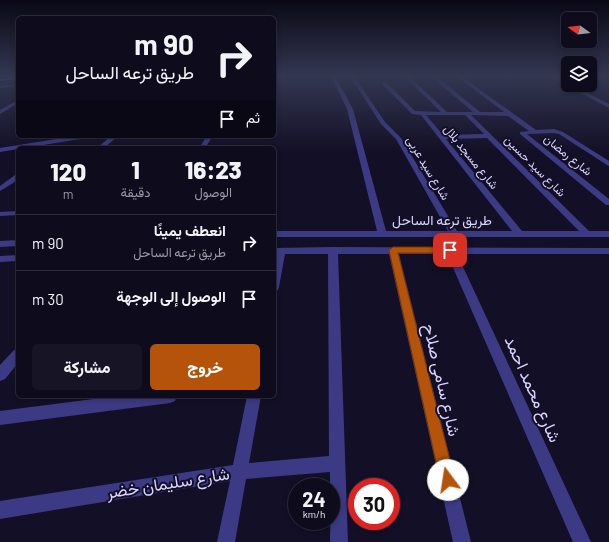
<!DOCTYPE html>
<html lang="ar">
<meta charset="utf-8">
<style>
body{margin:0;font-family:Barlow,Vazirmatn,sans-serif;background:#171425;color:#f1f3f6;direction:rtl;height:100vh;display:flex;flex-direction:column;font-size:15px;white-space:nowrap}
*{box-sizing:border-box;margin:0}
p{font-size:13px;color:#9b9ba3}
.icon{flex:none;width:22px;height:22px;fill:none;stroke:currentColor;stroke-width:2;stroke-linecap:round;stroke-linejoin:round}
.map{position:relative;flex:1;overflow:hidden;direction:ltr}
.panel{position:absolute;left:16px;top:146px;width:260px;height:252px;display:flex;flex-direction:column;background:#0e0b1c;border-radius:6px;box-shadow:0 2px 6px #0003,0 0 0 1px #2e2b3b;direction:rtl}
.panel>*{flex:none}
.top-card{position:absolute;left:16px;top:16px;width:260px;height:122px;border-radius:6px;box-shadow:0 2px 6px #0003,0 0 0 1px #2e2b3b;direction:rtl;background:#0e0b1c;color:#f1f3f6;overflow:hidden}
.needle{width:26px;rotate:285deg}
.controls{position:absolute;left:561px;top:12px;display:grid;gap:8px}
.controls a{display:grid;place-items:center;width:36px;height:36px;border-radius:6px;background:#0e0b1c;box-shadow:0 2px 6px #0003,0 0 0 1px #2e2b3b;font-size:20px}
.speed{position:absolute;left:288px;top:478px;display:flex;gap:8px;font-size:20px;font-weight:700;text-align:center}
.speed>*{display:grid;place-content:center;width:52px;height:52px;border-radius:50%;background:#0e0b1c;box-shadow:0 2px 6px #0003,0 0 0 1px #2e2b3b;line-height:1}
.speed small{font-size:10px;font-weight:400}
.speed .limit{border:6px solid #d22;background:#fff;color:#111}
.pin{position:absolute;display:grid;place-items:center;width:34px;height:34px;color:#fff;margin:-17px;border-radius:8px;box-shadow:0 2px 6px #0006}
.me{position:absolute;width:44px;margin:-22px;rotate:346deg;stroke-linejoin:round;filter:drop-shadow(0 0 3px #0008)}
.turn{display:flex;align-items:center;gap:14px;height:84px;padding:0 16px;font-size:18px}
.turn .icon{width:52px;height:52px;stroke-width:2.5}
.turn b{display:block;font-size:28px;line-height:34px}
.then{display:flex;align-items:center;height:38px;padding:0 16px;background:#0003;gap:8px;font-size:15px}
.eta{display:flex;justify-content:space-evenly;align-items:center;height:68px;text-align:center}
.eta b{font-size:24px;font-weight:800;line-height:28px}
.button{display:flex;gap:8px;margin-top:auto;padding:8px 16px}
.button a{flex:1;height:46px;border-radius:6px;background:#b45309;color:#fff;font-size:16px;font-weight:800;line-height:46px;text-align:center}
.button a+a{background:#171425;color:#f1f3f6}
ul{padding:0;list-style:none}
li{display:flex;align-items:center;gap:12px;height:56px;padding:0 16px;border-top:1px solid #2e2b3b}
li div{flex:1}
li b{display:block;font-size:15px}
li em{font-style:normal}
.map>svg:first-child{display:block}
</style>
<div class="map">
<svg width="609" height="542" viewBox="0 0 609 542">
<rect width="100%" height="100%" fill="#130f26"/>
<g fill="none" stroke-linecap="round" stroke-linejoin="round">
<g fill="#3d3a85" fill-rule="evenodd">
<path d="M 331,76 L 335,76 L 353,109 L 386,231 L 448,231 L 396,139 L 381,124 L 350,76 L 354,76 L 385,122 L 401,138 L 457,231 L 512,231 L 421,115 L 412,114 L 382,84 L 382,82 L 386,82 L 415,111 L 441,112 L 404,76 L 409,76 L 447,112 L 473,112 L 431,76 L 436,76 L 480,112 L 504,112 L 456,76 L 461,76 L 536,130 L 554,129 L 563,132 L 609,161 L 609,166 L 607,165 L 559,134 L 554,133 L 527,134 L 609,199 L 609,205 L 606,205 L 520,134 L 520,132 L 529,131 L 508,116 L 471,115 L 589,231 L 609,231 L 609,237 L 274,237 L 274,231 L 377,231 L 347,109 ZM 426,115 L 465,115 L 484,134 L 443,135 ZM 487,138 L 579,231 L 522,231 L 446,139 Z"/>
<polygon points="549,76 555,76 568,83 568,85 572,85 609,104 609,108"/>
<polygon points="18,84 18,86 0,88 0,86"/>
<polygon points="18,100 18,103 0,114 0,110"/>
<polygon points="75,136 83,137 80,139 0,152 0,148"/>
<polygon points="111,136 118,136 104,148 97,148"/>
<polygon points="207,136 213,136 205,148 199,148"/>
<polygon points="15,175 18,175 18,180 0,191 0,186"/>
<polygon points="18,211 18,215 0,216 0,212"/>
<polygon points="18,240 18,246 0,247 0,241"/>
<polygon points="333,247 609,248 609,254 457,254 591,542 573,542 447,254 399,254 471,542 453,542 389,254 338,254 348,542 330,542 331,487 330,487 330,472 246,479 235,542 217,542 230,481 0,519 0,501 233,465 247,396 261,396 249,463 329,456 328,254 285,254 279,287 278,290 274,291 274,262 276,254 274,254 274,248"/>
<polygon points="18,255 18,261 0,262 0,256"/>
<polygon points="18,349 18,363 5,379 0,381 0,365 14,350"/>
<polygon points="117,396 177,396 175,401 170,403 0,425 0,411"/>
</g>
<polygon fill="#6f6bff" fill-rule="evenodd" points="18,77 18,79 0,81 0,79"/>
</g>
<linearGradient id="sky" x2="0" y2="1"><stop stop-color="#0a0815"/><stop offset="0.5" stop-color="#333752"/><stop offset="1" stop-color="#333752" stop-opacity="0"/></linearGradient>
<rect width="609" height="152" fill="url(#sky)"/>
<polygon fill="#b45309" stroke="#753606" points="393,247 450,247 454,250 450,253 398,253 455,480 453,486 448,488 442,486 440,480 389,250"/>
<g text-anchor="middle" stroke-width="4" stroke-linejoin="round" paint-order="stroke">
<g font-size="12" fill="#d9d4ff" stroke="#130f26">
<text transform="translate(568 155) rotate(39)" y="4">شارع رمضان</text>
<text transform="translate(471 157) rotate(51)" y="4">شارع مسجد بلال</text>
<text transform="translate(535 166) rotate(45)" y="4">شارع سيد حسين</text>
<text transform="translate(428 168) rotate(59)" y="4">شارع سيد عربى</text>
</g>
<g font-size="14" fill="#d9d4ff" stroke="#130f26">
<text x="442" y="225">طريق ترعه الساحل</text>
</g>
<g font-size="17" fill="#d9d4ff" stroke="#130f26">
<text transform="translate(442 380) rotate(77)" y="6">شارع سامى صلاح</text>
<text transform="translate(533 389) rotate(66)" y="6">شارع محمد احمد</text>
<text transform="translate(168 483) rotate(-9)" y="6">شارع سليمان خضر</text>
</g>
</g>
</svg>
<div class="controls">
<a><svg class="needle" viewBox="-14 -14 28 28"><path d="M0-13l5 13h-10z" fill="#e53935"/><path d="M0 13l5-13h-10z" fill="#9b9ba3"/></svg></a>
<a><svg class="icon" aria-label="layers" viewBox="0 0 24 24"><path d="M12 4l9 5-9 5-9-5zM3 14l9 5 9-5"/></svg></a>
</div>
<div class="speed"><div>24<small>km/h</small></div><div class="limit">30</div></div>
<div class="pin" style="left:450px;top:250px;background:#d93025"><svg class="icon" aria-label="arrive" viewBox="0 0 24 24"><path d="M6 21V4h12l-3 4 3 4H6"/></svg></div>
<svg class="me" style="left:448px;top:480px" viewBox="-20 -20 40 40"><circle r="19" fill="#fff"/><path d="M0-13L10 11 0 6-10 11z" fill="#b45309"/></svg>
<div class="top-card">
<div class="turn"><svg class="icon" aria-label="right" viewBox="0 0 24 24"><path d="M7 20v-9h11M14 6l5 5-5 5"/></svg><div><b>90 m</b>طريق ترعه الساحل</div></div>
<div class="then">ثم<svg class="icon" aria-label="arrive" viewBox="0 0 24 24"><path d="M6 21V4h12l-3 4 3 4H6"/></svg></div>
</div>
<section class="panel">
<div class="eta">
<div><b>16:23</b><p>الوصول</p></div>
<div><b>1</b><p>دقيقة</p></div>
<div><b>120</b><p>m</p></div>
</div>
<ul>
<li><svg class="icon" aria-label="right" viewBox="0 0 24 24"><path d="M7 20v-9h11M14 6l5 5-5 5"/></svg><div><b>انعطف يمينًا</b><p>طريق ترعه الساحل</p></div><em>90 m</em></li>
<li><svg class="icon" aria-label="arrive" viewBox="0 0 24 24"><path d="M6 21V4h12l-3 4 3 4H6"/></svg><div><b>الوصول إلى الوجهة</b></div><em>30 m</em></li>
</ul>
<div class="button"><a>خروج</a><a>مشاركة</a></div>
</section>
</div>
